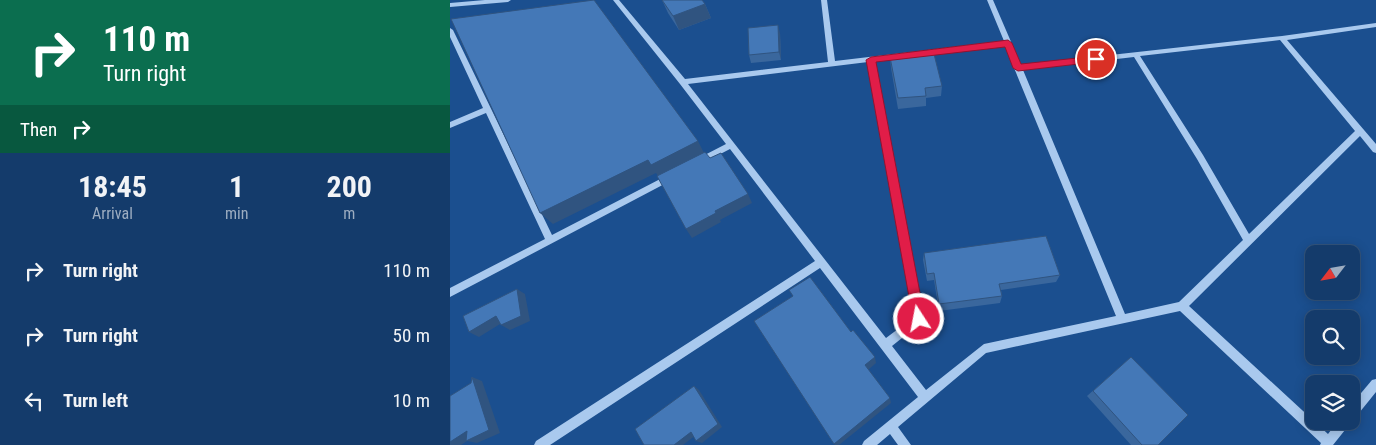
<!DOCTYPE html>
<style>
body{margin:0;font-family:"Roboto Condensed",sans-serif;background:#1d4271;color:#f1f3f6;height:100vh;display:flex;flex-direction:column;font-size:19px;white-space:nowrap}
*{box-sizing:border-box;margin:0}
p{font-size:16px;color:#9dadc1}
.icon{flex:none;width:28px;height:28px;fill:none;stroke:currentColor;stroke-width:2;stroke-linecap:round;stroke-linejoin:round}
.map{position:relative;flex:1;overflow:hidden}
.panel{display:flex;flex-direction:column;background:#143b6b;width:450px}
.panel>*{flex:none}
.hud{background:#0b6e4f;color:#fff;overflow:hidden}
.needle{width:32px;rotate:239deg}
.buttons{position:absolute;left:855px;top:245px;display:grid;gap:10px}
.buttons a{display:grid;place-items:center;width:55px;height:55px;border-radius:10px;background:#143b6b;box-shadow:0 2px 12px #0003,0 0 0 1px #33557e;font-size:25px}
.pin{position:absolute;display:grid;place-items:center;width:42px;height:42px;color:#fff;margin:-21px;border:2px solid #fff;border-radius:50%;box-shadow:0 1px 5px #0007}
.me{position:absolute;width:55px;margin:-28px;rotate:349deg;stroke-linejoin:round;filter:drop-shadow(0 0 4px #0008)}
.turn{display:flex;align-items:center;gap:18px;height:105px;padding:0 20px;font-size:22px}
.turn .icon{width:65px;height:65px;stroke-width:2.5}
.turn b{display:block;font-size:35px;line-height:42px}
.then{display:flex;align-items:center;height:48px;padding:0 20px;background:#0003;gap:10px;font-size:19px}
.eta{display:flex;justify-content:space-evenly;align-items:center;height:85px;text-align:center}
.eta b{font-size:30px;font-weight:700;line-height:35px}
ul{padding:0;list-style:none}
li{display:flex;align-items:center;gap:15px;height:65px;padding:0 20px}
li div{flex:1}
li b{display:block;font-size:19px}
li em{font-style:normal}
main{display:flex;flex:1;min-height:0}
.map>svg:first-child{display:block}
</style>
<main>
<section class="panel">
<div class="hud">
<div class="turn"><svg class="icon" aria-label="right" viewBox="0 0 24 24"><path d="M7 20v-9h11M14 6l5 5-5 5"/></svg><div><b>110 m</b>Turn right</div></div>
<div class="then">Then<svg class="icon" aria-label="right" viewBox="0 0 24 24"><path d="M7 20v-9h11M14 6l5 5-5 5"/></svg></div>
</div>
<div class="eta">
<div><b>18:45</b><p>Arrival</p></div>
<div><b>1</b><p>min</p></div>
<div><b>200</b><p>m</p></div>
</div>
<ul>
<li><svg class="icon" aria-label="right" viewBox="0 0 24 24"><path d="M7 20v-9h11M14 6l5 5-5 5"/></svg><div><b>Turn right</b></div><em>110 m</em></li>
<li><svg class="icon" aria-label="right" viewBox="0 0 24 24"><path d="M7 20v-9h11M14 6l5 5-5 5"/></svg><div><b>Turn right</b></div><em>50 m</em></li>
<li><svg class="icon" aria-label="left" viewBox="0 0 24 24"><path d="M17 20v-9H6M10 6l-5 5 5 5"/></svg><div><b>Turn left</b></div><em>10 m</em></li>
</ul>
</section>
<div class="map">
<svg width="926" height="445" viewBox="0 0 926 445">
<rect width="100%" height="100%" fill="#1b4f8f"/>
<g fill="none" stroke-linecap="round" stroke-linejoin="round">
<g fill="#a9c9ee" fill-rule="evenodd">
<polygon points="35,0 61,0 58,2 0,7 0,3"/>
<path d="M 163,0 L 169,0 L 235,79 L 378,62 L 371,0 L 377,0 L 385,61 L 554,41 L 537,0 L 543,0 L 571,65 L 832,36 L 926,23 L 926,27 L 837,40 L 926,144 L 926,153 L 923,152 L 910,136 L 739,306 L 878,434 L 888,421 L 900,421 L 899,425 L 883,445 L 870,445 L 871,443 L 730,311 L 536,353 L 448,427 L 461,445 L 448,445 L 440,434 L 427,445 L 412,445 L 414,441 L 468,397 L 370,268 L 100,445 L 84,445 L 86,441 L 365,261 L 280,149 L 251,164 L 245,164 L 244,162 L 245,160 L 276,144 L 230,84 ZM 830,40 L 905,131 L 799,234 L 753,155 L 690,56 ZM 555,46 L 666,316 L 534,344 L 476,390 L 442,346 L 472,322 L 474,319 L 425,61 ZM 684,57 L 747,159 L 793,240 L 729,302 L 675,314 L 573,70 ZM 418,62 L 464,317 L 436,338 L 238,84 Z"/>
<polygon points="0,28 3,30 102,235 216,176 222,176 223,178 222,180 0,297 0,288 95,239 36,113 0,128 0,122 33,108 0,37"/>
<polygon points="926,379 926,392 905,418 901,419 901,405 922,380"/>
</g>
</g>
<g fill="#3a679d">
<polygon points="212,0 255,4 261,18 229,30 218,13"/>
<polygon points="330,33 331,60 301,63 299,55"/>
<polygon points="459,52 492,86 491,96 476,98 476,106 448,109 441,68 440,57 459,55"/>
<polygon points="474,253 610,275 606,282 551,290 552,296 550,303 489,311 484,280 477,281 473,260"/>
<polygon points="681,357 708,445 681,445 637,396"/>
</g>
<g fill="#305480">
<polygon points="255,4 261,18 229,30 223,16"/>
<polygon points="328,25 330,33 331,60 329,52"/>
<polygon points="248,141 254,153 209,177 206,173 103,224 90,213 198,160"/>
<polygon points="298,194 302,203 270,220 271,222 242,238 236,229 265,211"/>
<polygon points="67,289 75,294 80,321 60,330 51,325"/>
<polygon points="46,316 55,321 29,337 19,332"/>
<polygon points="425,357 426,363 417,371 415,365"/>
<polygon points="22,377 32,381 50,433 27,443 17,441 11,445 0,445 0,442 17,431"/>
<polygon points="244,386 249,390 272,427 252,443 246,441"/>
<polygon points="440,398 441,403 389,445 385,445 384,444"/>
<polygon points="241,432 246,435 233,445 224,445"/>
</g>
<g fill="#4478b7" stroke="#305480">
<polygon points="144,0 248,141 201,165 198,160 90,213 1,19"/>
<polygon points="212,0 252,0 255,4 223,16"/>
<polygon points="328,25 329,52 299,55 298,28"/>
<polygon points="483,50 492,86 475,88 476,96 448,98 440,57 460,55 459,52"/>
<polygon points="255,152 260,158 271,153 298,194 265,211 266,213 236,229 207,176"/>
<polygon points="596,236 610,275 549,284 552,296 489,304 484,273 477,274 474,253"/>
<polygon points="360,277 401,332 403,330 425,357 415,365 440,398 384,444 304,321 343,296 339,290"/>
<polygon points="67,289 71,316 51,325 46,316 19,332 13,316"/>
<polygon points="681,357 738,415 708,445 692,445 643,391"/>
<polygon points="22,377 39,430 16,441 17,431 0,442 0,396 21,383"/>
<polygon points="244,386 268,424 246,441 241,432 224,445 194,445 185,429"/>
</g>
<polygon fill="#e11d48" stroke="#92132f" points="558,40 562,43 571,64 646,56 651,59 646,62 568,71 563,68 555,47 426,62 475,319 473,323 469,325 465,323 463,319 416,60 421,57"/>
</svg>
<div class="buttons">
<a><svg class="needle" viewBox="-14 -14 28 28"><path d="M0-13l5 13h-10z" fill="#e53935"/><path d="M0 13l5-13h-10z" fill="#9dadc1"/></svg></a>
<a><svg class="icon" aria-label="search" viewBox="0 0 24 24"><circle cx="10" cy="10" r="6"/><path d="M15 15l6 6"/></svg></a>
<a><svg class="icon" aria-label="layers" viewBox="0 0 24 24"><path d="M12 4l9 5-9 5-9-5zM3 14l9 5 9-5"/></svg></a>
</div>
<div class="pin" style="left:646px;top:59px;background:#d93025"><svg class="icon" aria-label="arrive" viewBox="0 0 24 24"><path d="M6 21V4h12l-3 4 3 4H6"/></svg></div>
<svg class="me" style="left:469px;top:319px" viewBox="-20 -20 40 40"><circle r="17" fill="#e11d48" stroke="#fff" stroke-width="3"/><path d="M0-11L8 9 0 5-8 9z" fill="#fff"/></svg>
</div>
</main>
